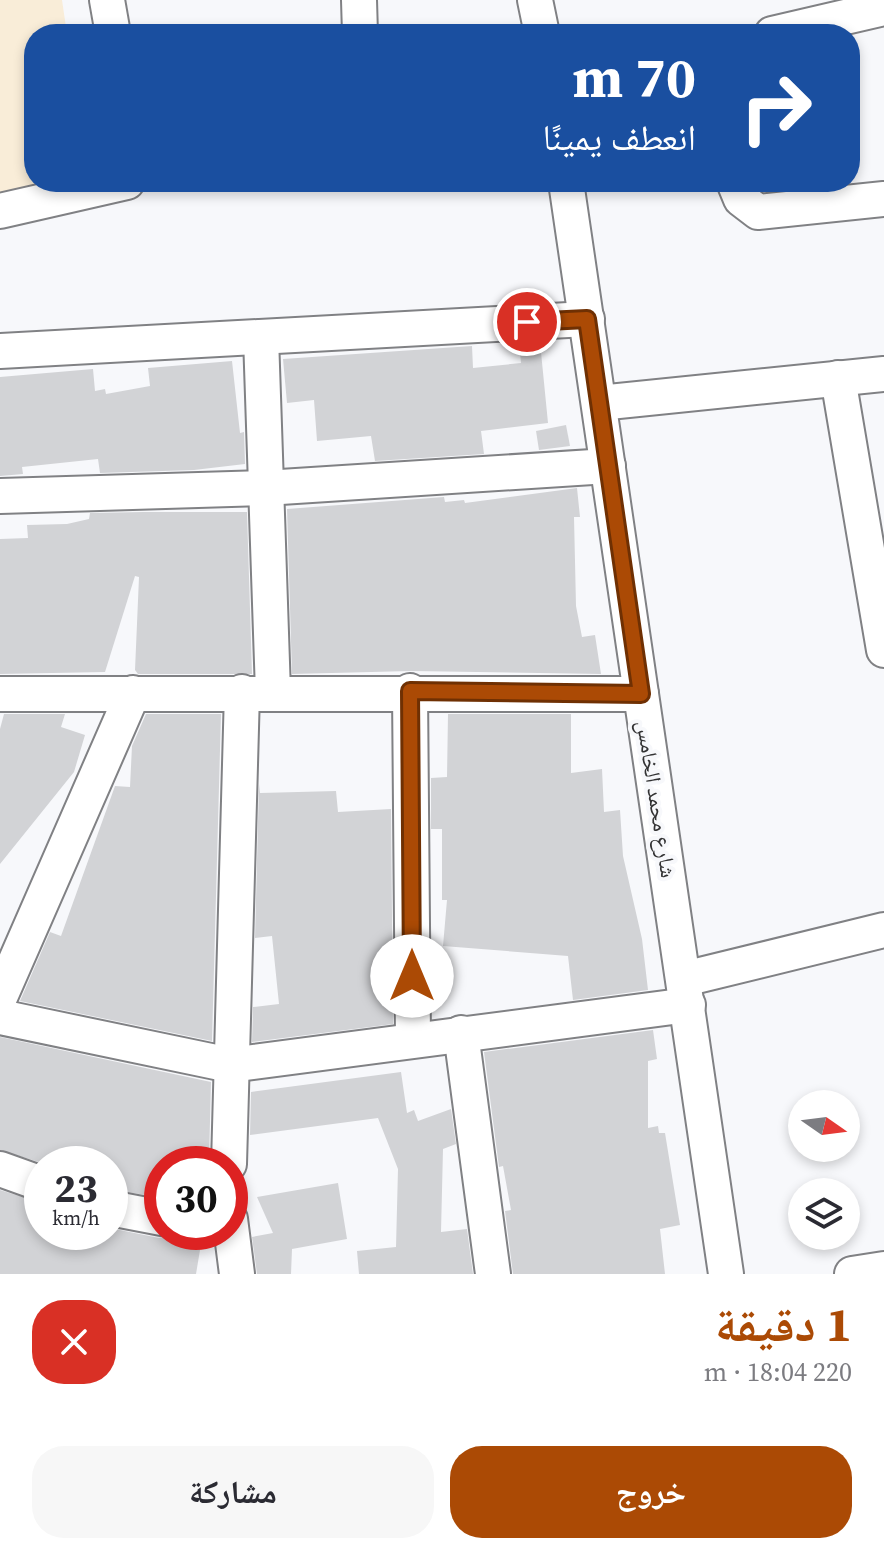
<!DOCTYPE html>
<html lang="ar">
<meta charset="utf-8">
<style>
body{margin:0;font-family:"Source Serif 4","Noto Naskh Arabic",serif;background:#f7f7f7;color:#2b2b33;direction:rtl;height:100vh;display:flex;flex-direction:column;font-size:30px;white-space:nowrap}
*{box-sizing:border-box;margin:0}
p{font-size:26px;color:#7c7c81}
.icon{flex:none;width:44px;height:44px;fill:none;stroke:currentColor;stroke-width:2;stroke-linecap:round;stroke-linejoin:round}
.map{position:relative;height:1274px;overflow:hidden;direction:ltr}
.drawer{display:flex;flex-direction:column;background:#fff;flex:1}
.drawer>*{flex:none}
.guide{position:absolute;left:24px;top:24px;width:836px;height:168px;border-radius:32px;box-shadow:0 4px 12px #0003;direction:rtl;background:#1a4fa0;color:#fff;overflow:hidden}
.needle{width:52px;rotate:104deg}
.controls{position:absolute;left:788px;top:1090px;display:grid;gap:16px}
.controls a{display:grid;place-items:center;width:72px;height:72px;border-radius:50%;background:#fff;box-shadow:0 4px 12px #0003;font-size:40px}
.speed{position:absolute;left:24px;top:1146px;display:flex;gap:16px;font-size:40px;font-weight:700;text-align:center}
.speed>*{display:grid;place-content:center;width:104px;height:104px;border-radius:50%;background:#fff;box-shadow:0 4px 12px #0003;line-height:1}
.speed small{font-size:20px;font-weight:400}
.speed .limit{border:12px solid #d22;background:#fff;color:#111}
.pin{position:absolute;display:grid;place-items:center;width:68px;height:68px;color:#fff;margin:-34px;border:4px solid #fff;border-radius:50%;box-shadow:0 2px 8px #0007}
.me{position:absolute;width:88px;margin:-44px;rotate:0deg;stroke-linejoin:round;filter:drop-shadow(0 0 6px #0008)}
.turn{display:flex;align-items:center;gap:28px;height:168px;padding:0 32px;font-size:36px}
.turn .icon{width:104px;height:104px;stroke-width:2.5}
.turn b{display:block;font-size:56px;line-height:68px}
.round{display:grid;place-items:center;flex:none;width:84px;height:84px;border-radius:32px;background:#f7f7f7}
.headline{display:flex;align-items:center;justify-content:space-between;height:136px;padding:0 32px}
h1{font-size:48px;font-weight:700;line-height:60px;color:#ab4a05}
.primary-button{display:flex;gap:16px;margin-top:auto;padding:16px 32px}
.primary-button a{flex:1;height:92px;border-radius:32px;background:#ab4a05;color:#fff;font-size:32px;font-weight:700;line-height:92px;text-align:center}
.primary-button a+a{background:#f7f7f7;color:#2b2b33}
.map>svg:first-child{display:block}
</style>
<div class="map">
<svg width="884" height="1274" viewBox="0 0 884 1274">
<rect width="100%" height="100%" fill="#f7f8fb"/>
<polygon fill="#f9edd8" points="0,0 62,0 67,34 34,34 34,182 47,182 0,193"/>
<g fill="#d2d3d6">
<polygon points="540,342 548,423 481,431 484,454 375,461 371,436 317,441 314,400 287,403 283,359 472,346 473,368 521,363 519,343"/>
<polygon points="232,361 240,433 244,432 245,464 194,470 100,473 98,459 22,467 23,474 0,476 0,377 93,369 95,391 105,389 106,394 150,386 148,368"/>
<polygon points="566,425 570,446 539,450 536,431"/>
<polygon points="577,488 580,517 574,517 576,606 582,637 595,635 601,674 411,671 292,674 287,509 444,497 445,502 464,500 465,503"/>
<polygon points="143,512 247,512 252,674 138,674 135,670 139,577 135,576 105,672 0,674 0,539 28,538 27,525 67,524 89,519 90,513"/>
<polygon points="4,714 65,714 61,727 85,735 74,772 0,864 0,729"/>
<polygon points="146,714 221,714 212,1041 20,1001 50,932 61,936 115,786 130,787 132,746"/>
<polygon points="448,714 571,714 571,773 602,769 604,812 620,810 623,856 642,939 648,990 573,1000 568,956 443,946 447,900 442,900 442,829 431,829 431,778 447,777"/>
<polygon points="259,784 260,793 336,791 338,812 391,809 393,1024 252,1042 253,1007 279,1004 272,936 255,938"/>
<polygon points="653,1030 657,1059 648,1061 648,1128 658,1126 659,1133 665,1133 680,1225 660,1229 665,1274 513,1274 505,1211 511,1210 503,1166 499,1167 484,1052"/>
<polygon points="0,1037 211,1082 209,1160 162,1164 162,1198 110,1189 110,1164 45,1164 0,1150"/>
<polygon points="401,1072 407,1113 414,1110 418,1121 451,1109 456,1144 443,1149 441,1232 467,1229 473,1274 359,1274 357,1251 396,1247 398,1169 378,1118 250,1135 251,1092"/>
<polygon points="338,1183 347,1239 292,1249 291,1274 257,1274 252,1237 273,1233 257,1197"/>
<polygon points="0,1190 42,1203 42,1232 110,1232 110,1228 159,1238 176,1232 203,1232 196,1274 0,1274"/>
</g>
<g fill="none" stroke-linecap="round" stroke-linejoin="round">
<defs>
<g id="minor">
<polyline points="107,0 113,34"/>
<polyline points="359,0 360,34"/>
<polyline points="535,0 542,34"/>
<polyline points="772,34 884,8"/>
<polyline points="566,182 726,1274"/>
<polyline points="734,182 741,199 758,212 884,199"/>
<polyline points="0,211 127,182"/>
<polyline points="261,337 273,692"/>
<polyline points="0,351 587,319"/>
<polyline points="838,378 884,650"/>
<polyline points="599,403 884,374"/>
<polyline points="0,496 265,488 608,466"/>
<polyline points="410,691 413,1040"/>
<polyline points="0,694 641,694"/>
<polyline points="684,979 884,930"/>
<polyline points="0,997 133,693"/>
<polyline points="0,1017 230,1065 688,1005"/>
<polyline points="461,1033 493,1274"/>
<polyline points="229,1164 242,692"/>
<polyline points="0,1169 42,1184"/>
<polyline points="110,1208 162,1218"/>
<polyline points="230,1219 237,1274"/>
<polyline points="852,1274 884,1269"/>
</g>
</defs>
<use href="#minor" stroke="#808184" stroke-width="38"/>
<use href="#minor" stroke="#fff" stroke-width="34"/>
</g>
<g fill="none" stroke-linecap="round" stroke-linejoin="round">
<defs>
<polyline id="route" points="412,976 410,691 641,694 587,319 527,322"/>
</defs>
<use href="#route" stroke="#6f3003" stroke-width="20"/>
<use href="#route" stroke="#ab4a05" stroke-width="14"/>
</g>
<g text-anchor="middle" stroke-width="8" stroke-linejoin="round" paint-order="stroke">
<g font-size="22" fill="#323233" stroke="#f7f8fb">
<text transform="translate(657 799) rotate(81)" y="8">شارع محمد الخامس</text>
</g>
</g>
</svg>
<div class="controls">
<a><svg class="needle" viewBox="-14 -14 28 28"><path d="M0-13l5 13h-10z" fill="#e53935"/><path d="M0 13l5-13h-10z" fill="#7c7c81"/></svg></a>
<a><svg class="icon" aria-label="layers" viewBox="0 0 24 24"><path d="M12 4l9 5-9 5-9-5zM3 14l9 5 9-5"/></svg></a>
</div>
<div class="speed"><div>23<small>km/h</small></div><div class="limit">30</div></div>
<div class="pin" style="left:527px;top:322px;background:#d93025"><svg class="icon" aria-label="arrive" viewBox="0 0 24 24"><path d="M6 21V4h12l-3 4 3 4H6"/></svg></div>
<svg class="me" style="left:412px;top:976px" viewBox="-20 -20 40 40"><circle r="19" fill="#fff"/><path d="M0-13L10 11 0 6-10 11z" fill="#ab4a05"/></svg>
<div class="guide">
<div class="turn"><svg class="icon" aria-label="right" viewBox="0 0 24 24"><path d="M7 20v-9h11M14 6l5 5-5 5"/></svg><div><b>70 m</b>انعطف يمينًا</div></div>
</div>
</div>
<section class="drawer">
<div class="headline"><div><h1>1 دقيقة</h1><p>220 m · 18:04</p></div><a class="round" style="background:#d93025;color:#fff"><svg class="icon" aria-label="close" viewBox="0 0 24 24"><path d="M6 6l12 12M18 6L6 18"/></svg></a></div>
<div class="primary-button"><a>خروج</a><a>مشاركة</a></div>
</section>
